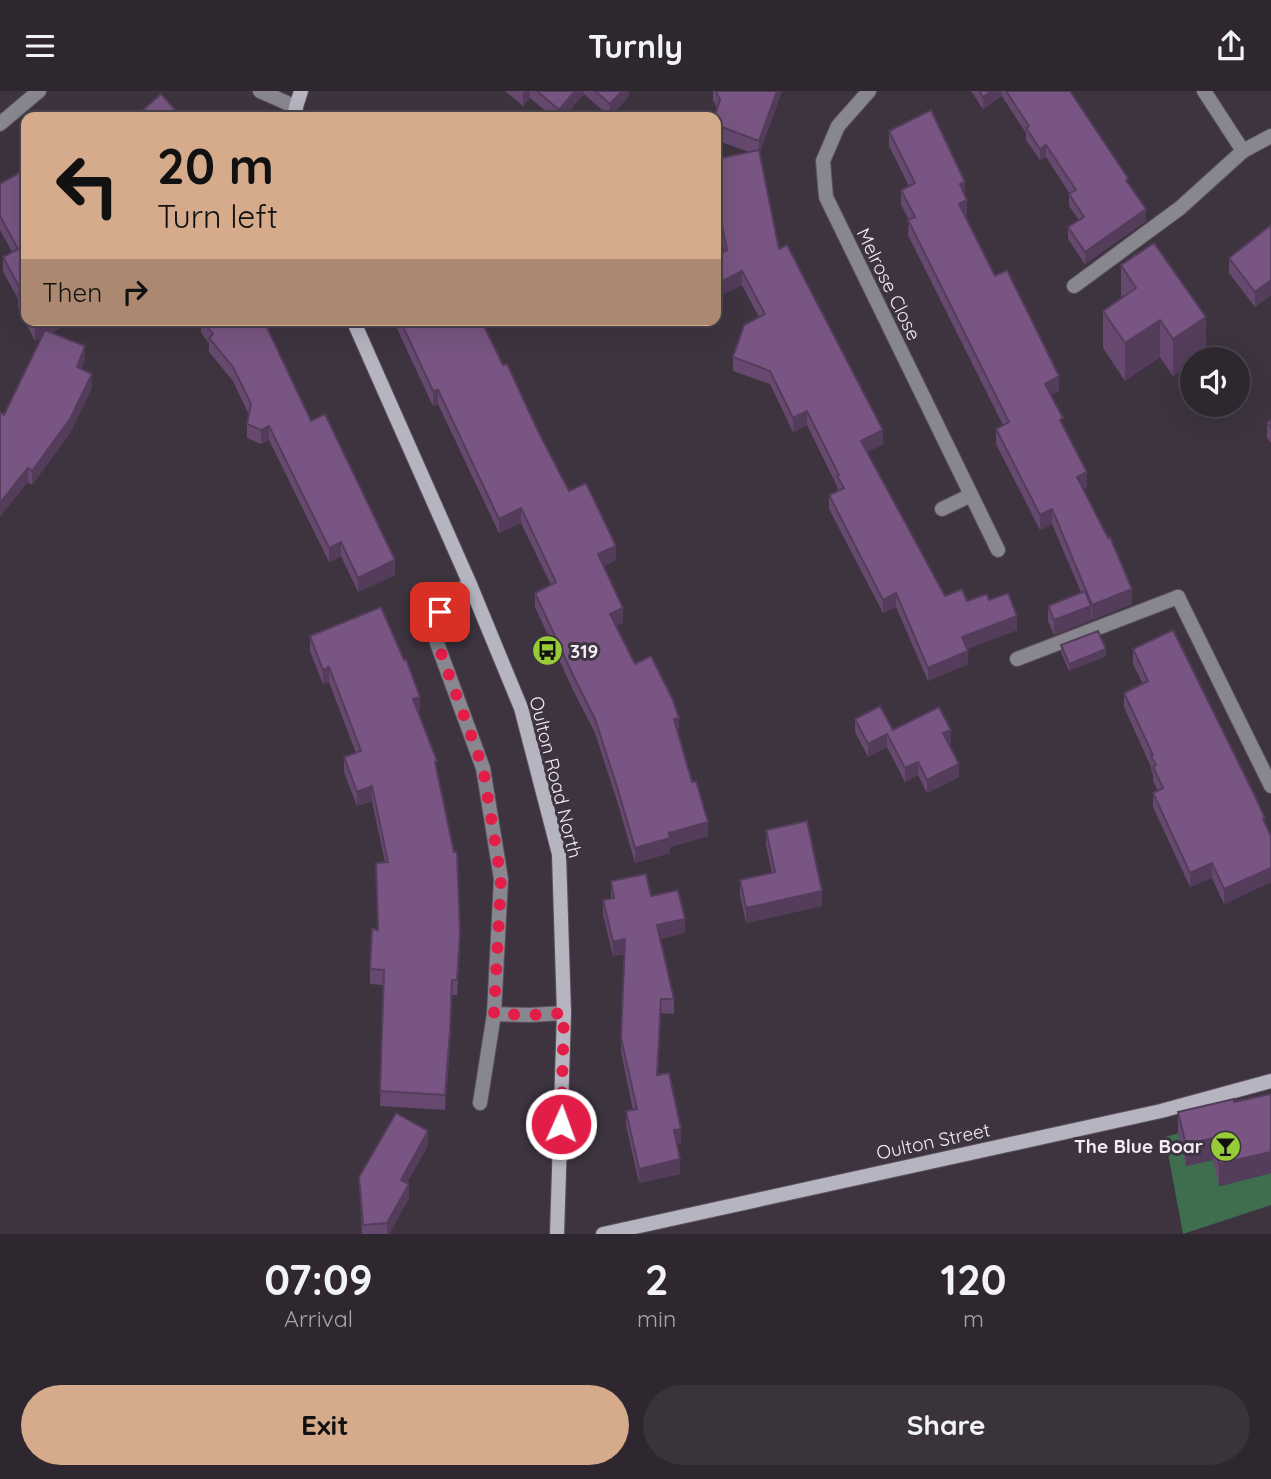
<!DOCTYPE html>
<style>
body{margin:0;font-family:Quicksand,sans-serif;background:#3a333c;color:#f1f3f6;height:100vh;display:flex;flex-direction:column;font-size:26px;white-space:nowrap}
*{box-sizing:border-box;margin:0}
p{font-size:23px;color:#a7a5ab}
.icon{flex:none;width:38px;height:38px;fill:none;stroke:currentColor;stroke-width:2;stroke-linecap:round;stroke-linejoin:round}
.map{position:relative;height:1143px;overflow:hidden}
.sheet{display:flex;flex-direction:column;background:#2e2730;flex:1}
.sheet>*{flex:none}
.banner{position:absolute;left:21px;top:21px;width:700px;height:214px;border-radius:14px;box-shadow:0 7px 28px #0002,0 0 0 2px #49444c;background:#d6ab8b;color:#111;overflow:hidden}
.fabs{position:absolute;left:1180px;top:256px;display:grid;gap:14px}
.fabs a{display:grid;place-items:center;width:70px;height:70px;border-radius:50%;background:#2e2730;box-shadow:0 7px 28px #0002,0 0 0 2px #49444c;font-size:35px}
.pin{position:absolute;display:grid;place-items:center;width:60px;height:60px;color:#fff;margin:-30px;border-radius:14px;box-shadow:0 4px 10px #0006}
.me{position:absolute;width:77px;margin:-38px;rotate:2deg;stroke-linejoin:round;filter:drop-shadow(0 0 5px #0008)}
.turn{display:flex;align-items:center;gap:24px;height:147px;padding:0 21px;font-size:32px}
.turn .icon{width:91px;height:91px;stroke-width:2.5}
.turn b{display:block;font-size:49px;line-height:60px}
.then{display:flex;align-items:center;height:66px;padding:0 21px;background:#0003;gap:14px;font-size:26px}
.eta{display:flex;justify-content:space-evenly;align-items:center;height:119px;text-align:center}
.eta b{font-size:42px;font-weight:700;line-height:49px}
.action{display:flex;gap:14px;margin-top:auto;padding:14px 21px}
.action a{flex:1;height:80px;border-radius:42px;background:#d6ab8b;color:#111;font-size:28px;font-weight:700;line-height:80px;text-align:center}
.action a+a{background:#3a333c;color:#f1f3f6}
header{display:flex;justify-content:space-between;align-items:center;height:91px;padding:0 21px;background:#2e2730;font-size:32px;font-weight:700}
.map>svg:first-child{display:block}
</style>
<header><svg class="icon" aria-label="menu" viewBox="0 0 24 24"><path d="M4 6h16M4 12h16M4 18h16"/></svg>Turnly<svg class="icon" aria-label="share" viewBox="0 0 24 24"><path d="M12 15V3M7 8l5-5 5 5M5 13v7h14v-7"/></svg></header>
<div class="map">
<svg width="1271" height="1143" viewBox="0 0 1271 1143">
<rect width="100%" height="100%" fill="#3d3440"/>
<polygon fill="#3e6e4e" points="1179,1042 1186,1075 1213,1069 1220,1095 1271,1082 1271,1114 1183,1143 1165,1046"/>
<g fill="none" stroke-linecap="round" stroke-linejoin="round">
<defs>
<g id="lane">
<polyline points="1074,195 1180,117 1243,60 1271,45"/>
<polyline points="469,491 440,521 437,552 483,677 501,788 494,923 480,1012"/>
<polyline points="1017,568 1178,506"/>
<polyline points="494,923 530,924 564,922"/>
</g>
<g id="street">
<polyline points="260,0 296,16"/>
<polyline points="869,0 838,35 823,70 826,106 998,459"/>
<polyline points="1204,0 1243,60"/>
<polyline points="0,33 39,0"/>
<polyline points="942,418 971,404"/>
<polyline points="1178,506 1271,695"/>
</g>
<g id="secondary">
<polyline points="295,26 296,16 301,0"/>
<polyline points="353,229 469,491 521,617 559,763 564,922 557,1143"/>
<polyline points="603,1143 1161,1020 1271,990"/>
</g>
</defs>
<use href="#lane" stroke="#5a515d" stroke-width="16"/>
<use href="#street" stroke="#5a515d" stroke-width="16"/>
<use href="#secondary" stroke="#5a515d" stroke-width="16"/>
<use href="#lane" stroke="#88878f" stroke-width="14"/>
<use href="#street" stroke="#88878f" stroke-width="14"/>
<use href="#secondary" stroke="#b6b4c1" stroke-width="14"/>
</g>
<g fill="#674970">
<polygon points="505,0 629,0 629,5 610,26 584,3 564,26 553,26 530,7 523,15"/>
<polygon points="713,0 782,0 759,63 779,158 883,353 867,361 945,505 967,510 989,509 1017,539 967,558 968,573 928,590 896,516 883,522 829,418 829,404 838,400 837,395 807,334 793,341 770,293 733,280 733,266 759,226 742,194 723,203 716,189 716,165 724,160 716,120 716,68 749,61 716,49 716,26 717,17 713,9"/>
<polygon points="971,0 1070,0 1128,93 1146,130 1085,173 1068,148 1068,136 1079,129 1069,115 1069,103 1070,103 1046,66 1040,69 1026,49 1026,42 1002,5 983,18"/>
<polygon points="889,40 965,103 967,123 965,125 995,185 1059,300 1051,304 1087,396 1083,398 1132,513 1092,529 1091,526 1091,529 1054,544 1048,530 1048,515 1081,501 1052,433 1040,439 996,353 996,338 1003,334 908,144 909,129 901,114 901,99 909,95 889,55"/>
<polygon points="26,78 26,229 74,229 51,242 85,269 81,278 92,297 70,342 32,394 28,391 4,324 42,246 35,250 18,217 18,208 3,180 3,166 12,161 0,139 0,93"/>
<polygon points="1271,134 1271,204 1255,216 1229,182 1229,167"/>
<polygon points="1121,174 1206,263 1199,268 1192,268 1173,285 1160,266 1125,290 1103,257 1103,220 1121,207"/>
<polygon points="201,229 267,229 267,238 311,330 395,484 358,501 341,465 329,471 269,349 261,353 247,347 247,333 249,324 233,290 209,261 209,252 201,242"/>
<polygon points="393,229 481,229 503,274 569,400 616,469 604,475 623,532 616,535 635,573 679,642 678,642 708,745 670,756 670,762 635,772 618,713 595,642 573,599 535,516 535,502 551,494 521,432 499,442 438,313 433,315"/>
<polygon points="1271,329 1271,352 1267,347 1267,332"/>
<polygon points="310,545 420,620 418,621 437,679 460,857 457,904 452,904 450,955 445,1019 380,1015 383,894 370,893 370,878 377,839 385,771 372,710 357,715 344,681 344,666 356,662 329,591 323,593 310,560"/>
<polygon points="1061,554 1106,565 1069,580 1061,561"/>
<polygon points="1133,558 1265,732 1271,745 1271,791 1224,813 1212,787 1190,796 1153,716 1153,702 1158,700 1153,690 1153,683 1151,679 1151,676 1124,616 1124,602 1143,593 1133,573"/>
<polygon points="855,628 893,639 951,652 949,653 959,686 927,702 918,684 905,691 887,656 868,666 855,641"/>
<polygon points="766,739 822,815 746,832 740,804 740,789 772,782 766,754"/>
<polygon points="611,790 651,805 685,842 660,848 674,908 674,923 661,922 658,984 681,1052 677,1053 680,1083 639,1092 626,1034 626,1020 633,1019 621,961 625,863 613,865 603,823 603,809 611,807"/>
<polygon points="1234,1008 1219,1095 1213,1069 1186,1075 1178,1042 1178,1021"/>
<polygon points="428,1054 407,1092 409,1107 389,1143 362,1143 359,1086"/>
</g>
<g fill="#543c5b">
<polygon points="525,0 530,0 530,7 523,15 523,3"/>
<polygon points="575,0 584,0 584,3 564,26 559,26 559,19"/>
<polygon points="622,0 629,0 629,5 610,26 610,13"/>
<polygon points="777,0 782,0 759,64 759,50"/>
<polygon points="992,0 1002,0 1002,5 983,18 983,6"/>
<polygon points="1046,54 1046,66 1040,69 1040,58"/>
<polygon points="965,91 965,106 960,93"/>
<polygon points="967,109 967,123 959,127 959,113"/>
<polygon points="1146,118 1146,130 1085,173 1085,161"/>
<polygon points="742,180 742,194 723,203 723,190"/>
<polygon points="1271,189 1271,204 1255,216 1255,201"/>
<polygon points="1206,226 1206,263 1199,268 1192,268 1192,273 1173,285 1173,248"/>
<polygon points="47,229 74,229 35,250 35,236"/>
<polygon points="1160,229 1160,266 1125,290 1125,252"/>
<polygon points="85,255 85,269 77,290 77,276"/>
<polygon points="92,283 92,297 70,342 32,394 32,380"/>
<polygon points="1059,285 1059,300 1045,307 1045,293"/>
<polygon points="438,299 438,313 433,315 433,300"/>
<polygon points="807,320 807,334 793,341 793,327"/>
<polygon points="269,335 269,349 261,353 261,339"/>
<polygon points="883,339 883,353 861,364 861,350"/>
<polygon points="28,377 28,391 0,426 0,412"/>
<polygon points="1087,381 1087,396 1077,401 1077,386"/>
<polygon points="521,417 521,432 499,442 499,428"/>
<polygon points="1052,418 1052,433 1040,439 1040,424"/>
<polygon points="341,451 341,465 329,471 329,457"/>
<polygon points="616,455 616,469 598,478 598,463"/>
<polygon points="395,469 395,484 358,501 358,487"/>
<polygon points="1132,498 1132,513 1092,529 1092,514"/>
<polygon points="896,502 896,516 883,522 883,509"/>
<polygon points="1091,515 1091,529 1054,544 1054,529"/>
<polygon points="623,517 623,532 610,538 610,523"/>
<polygon points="1017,525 1017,539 962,560 962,546"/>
<polygon points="1106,558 1106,565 1069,580 1069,573"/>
<polygon points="968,560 968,573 928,590 928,577"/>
<polygon points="329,576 329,591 323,593 323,579"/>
<polygon points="420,606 420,620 413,623 413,608"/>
<polygon points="679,627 679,642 674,643 674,628"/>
<polygon points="951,639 951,652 943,655 943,642"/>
<polygon points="887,643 887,656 868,666 868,653"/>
<polygon points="918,671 918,684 905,691 905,677"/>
<polygon points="959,673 959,686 927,702 927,689"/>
<polygon points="372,695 372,710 357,715 357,701"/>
<polygon points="708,731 708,745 670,756 670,762 635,772 635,757 669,742"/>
<polygon points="1212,772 1212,787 1190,796 1190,782"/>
<polygon points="1271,777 1271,791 1224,813 1224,798"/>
<polygon points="822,800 822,815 746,832 746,817"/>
<polygon points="685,828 685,842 657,849 657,834"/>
<polygon points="625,848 625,863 613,865 613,851"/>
<polygon points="452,889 450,955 445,1019 445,1004"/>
<polygon points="681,1038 681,1052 674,1053 674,1039"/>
<polygon points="428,1040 428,1054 401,1102 401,1089"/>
<polygon points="1213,1047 1213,1069 1186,1075 1186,1054"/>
<polygon points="1271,1061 1271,1082 1219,1095 1219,1073"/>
<polygon points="680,1068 680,1083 639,1092 639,1078"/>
<polygon points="409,1093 409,1107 389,1143 387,1143 387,1132"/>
</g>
<g fill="#785582" stroke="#543c5b" stroke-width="2">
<polygon points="537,0 575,0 559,19"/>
<polygon points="595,0 622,0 610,13"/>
<polygon points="716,0 777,0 759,50 716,34 716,26 714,26 720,9"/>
<polygon points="979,0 992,0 983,6"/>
<polygon points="1006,0 1070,0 1128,87 1126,89 1146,118 1085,161 1068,136 1084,126 1069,103 1076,99 1046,54 1040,58 1026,37 1029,35"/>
<polygon points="161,3 182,26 135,26"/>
<polygon points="931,19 965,91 960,93 967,109 959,113 995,185 1007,179 1059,285 1045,293 1063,327 1060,329 1087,381 1077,386 1108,447 1110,446 1132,498 1092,514 1052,418 1040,424 996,338 1009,331 908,129 915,126 901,99 915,92 889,40"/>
<polygon points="759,59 779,158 787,154 883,339 861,350 945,505 962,498 967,510 987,503 989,509 1008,502 1017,525 962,546 968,560 928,577 896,502 883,509 829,404 844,397 837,385 839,384 807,320 793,327 770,280 733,266 744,234 765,223 742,180 723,190 716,175 716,165 727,159 716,106 716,68"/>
<polygon points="26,78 26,219 18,203 22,201 3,166 18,158 0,125 0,93"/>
<polygon points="1271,134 1271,189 1255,201 1229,167"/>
<polygon points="1154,152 1206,226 1173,248 1160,229 1125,252 1103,220 1136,197 1121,174"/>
<polygon points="32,229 47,229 35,236"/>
<polygon points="202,229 267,229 265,232 311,330 325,323 395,469 358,487 341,451 329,457 269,335 261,339 247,333 251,313 233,276 209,247 213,243"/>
<polygon points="400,229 481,229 503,274 507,273 538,340 569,400 586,392 616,455 598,463 623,517 610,523 635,573 651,565 673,609 679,627 674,628 692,691 696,690 708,731 669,742 670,747 635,757 618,699 595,628 573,584 535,502 556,491 521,417 499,428 438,299 433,300"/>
<polygon points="45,239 85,255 77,276 92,283 70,328 32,380 28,377 0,412 0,321 4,324"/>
<polygon points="1271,329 1271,337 1267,332"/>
<polygon points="1085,500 1091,515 1054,529 1048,515"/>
<polygon points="381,516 404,569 406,568 420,606 413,608 437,670 435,671 454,761 457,761 460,842 457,889 452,889 450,940 445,1004 380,1000 384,879 370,878 372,838 378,839 376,772 388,771 372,695 357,701 344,666 361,660 329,576 323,579 310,545"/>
<polygon points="1173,539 1255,705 1265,727 1263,728 1271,745 1271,777 1224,798 1212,772 1190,782 1153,702 1163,697 1153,676 1156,674 1151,665 1153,664 1124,602 1148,590 1133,558"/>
<polygon points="1098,540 1106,558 1069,573 1061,554"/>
<polygon points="880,615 893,639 939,616 951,639 943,642 959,673 927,689 918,671 905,677 887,643 868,653 855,628"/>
<polygon points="807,730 822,800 746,817 740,789 775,781 766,739"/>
<polygon points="646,783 651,805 678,799 685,828 657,834 674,908 661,908 657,984 669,982 681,1038 674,1039 680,1068 639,1078 626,1020 637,1018 621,947 625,848 613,851 603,809 614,807 611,790"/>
<polygon points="1271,1003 1271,1061 1219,1073 1213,1047 1186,1054 1178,1021 1234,1008 1234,1011"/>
<polygon points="396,1022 428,1040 401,1089 409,1093 387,1132 363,1134 359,1086"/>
</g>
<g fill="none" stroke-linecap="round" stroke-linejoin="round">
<polyline stroke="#e11d48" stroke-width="12" stroke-dasharray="0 21.6" points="440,521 437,551 483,677 501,788 494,923 530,924 564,922 561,1033"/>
</g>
<defs>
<symbol id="bus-disc" viewBox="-11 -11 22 22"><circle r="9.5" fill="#97cb38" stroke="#3d3440"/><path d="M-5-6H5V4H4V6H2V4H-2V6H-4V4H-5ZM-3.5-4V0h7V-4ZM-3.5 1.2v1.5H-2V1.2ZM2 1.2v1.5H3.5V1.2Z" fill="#111"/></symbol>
<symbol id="bar-disc" viewBox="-11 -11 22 22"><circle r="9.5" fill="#97cb38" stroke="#3d3440"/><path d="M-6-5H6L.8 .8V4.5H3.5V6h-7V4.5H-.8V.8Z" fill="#111"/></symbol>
</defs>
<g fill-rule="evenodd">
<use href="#bus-disc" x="530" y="542" width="35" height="35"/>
<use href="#bar-disc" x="1208" y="1038" width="35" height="35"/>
</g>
<g text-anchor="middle" stroke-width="6" stroke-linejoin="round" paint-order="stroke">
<g font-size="19" fill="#f3ecf4" stroke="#3d3440">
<text transform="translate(889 193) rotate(64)" y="7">Melrose Close</text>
<text transform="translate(556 686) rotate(76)" y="7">Oulton Road North</text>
<text transform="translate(933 1050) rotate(-12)" y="7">Oulton Street</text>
</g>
<g font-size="19" font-weight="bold" fill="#f3ecf4" stroke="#3d3440" text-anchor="start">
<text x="570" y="567">319</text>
<text x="1203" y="1062" text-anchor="end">The Blue Boar</text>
</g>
</g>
</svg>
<div class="fabs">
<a><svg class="icon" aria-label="sound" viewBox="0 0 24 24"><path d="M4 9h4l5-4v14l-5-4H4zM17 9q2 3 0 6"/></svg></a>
</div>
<div class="pin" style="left:440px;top:521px;background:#d93025"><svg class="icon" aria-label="arrive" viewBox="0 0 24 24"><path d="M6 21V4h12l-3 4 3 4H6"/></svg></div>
<svg class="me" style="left:561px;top:1033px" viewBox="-20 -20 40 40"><circle r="17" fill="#e11d48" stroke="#fff" stroke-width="3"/><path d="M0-11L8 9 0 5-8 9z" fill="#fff"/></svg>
<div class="banner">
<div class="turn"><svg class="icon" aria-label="left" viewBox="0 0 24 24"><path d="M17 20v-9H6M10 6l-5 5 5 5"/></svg><div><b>20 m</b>Turn left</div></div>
<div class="then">Then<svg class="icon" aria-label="right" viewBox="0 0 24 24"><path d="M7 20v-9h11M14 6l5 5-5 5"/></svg></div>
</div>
</div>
<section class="sheet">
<div class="eta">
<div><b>07:09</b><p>Arrival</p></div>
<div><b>2</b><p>min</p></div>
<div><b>120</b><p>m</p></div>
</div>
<div class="action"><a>Exit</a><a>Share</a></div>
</section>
